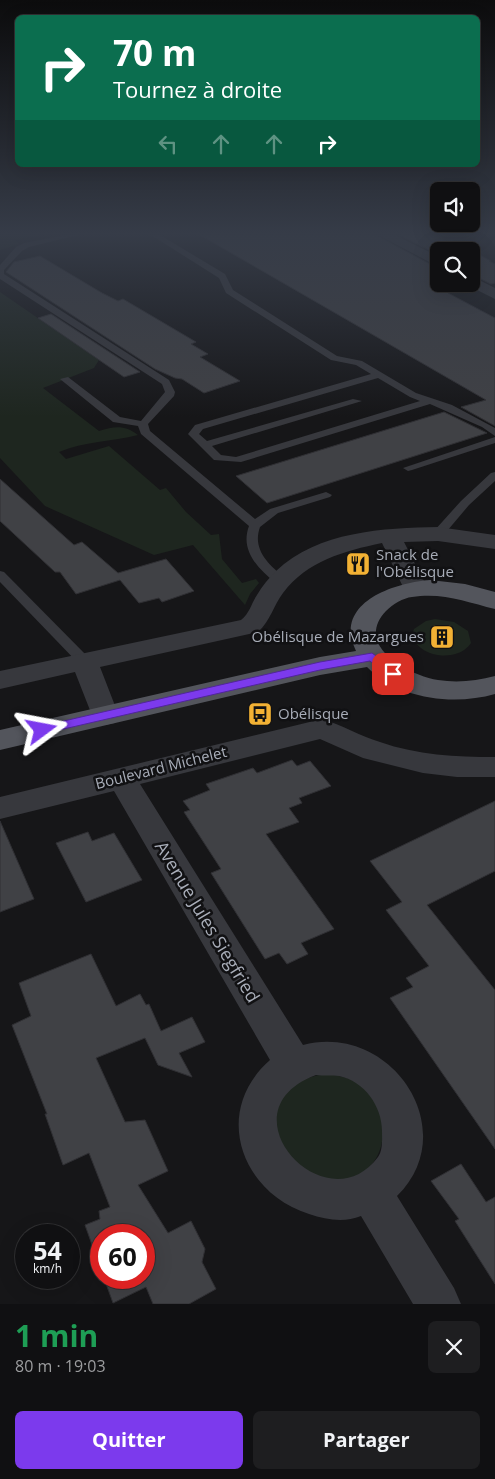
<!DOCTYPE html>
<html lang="fr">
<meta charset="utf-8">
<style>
body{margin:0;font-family:"Open Sans",sans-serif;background:#1e1e20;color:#f1f3f6;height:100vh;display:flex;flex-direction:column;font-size:19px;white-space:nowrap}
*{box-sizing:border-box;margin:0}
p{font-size:16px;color:#9c9d9f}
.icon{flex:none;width:28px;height:28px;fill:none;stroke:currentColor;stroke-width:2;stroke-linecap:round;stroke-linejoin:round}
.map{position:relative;height:1304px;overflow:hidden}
.sheet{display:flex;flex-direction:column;background:#101012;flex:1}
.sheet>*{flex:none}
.banner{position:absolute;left:15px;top:15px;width:465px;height:152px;border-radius:8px;box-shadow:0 5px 20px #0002,0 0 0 1px #303032;background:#0b6e4f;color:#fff;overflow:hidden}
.controls{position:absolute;left:430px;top:182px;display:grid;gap:10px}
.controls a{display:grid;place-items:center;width:50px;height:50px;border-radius:8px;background:#101012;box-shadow:0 5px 20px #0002,0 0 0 1px #303032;font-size:25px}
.speed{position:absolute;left:15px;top:1224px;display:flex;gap:10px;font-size:25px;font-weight:700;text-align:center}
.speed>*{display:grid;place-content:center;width:65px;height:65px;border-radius:50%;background:#101012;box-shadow:0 5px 20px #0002,0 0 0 1px #303032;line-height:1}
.speed small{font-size:12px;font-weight:400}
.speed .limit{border:8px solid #d22;background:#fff;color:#111}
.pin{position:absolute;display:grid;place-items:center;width:42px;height:42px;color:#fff;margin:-21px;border-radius:10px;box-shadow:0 2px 8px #0006}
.me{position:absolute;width:55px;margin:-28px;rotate:77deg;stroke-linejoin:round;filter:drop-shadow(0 0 4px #0008)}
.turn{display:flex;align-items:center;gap:18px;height:105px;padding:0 15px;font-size:22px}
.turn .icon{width:65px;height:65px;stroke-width:2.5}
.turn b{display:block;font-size:35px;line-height:42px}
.lanes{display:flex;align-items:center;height:48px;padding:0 15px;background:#0003;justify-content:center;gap:25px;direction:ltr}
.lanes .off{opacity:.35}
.round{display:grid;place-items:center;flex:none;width:52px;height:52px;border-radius:8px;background:#1e1e20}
.headline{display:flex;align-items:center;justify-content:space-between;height:85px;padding:0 15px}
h1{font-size:30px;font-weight:700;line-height:38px;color:#1e9e55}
.action{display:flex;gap:10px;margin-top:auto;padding:10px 15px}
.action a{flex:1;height:58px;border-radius:8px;background:#7c3aed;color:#fff;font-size:20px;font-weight:700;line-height:58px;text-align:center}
.action a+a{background:#1e1e20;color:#f1f3f6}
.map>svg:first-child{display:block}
</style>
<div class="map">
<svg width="495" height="1304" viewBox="0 0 495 1304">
<rect width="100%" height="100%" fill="#161618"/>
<g fill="#1e261f">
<polygon points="0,235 39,235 15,240 19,244 0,250"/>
<path d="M 0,292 L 99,360 L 94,368 L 43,388 L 99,431 C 115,426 125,425 138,435 C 112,442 84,441 59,452 L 66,459 L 109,446 L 160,490 L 166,488 L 186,512 L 211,535 L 219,534 L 222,559 L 242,583 L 256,579 L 259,583 L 250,594 L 245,605 L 193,545 L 154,555 L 45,506 L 0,458 Z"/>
<path d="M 435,619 L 454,622 L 468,631 L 471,643 C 458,663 418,658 412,635 L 414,629 L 426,621 Z"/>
<path d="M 325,1074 C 336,1075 348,1077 358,1083 C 390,1104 393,1157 358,1176 C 350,1180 340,1183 332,1182 C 322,1181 294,1165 283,1159 C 281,1147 272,1121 274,1110 C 277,1088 307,1076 325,1074 Z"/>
</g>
<g fill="#404145" stroke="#303034">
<polygon points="200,235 376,235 439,269 439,284 463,284 470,288 448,293 495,318 495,426 461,407 486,400"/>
<polygon points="399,235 433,235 446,241 451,240 491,261 489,261 495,264 495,283 491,284 471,274 471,251 439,251 439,255"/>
<polygon points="40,256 102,293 118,301 123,299 196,342 191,344 208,354 200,357 240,381 204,393 182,379 175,378 155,369 6,272 14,262"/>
<polygon points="51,314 140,372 124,377 38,318"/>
<polygon points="444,412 487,433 267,503 236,476"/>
<polygon points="0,479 74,545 82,542 118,573 166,559 194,591 162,602 159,598 139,603 120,580 76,594 60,572 55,572 0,521"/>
<polygon points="292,760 297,766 310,761 331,786 299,798 302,803 289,808 299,822 266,834 334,929 301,943 308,954 287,964 279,953 265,959 211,873 221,869 184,812 190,810 183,801 210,790 206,784 253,768 257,773"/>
<polygon points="495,801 495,871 427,905 495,990 495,1149 390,998 413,987 406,978 429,966 386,910 402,902 370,861"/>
<polygon points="0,821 34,899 0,912"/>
<polygon points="88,832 92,841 114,833 142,880 86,902 56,843"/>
<polygon points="91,954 116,1006 140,994 146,1005 149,1004 161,1031 192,1017 205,1042 179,1053 192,1077 158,1065 145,1038 96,1058 125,1122 145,1120 168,1171 138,1185 168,1233 191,1221 205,1249 202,1262 216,1289 189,1304 153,1304 146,1287 113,1303 104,1278 144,1278 144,1235 101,1235 101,1270 85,1225 100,1219 99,1211 110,1207 89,1153 63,1165 45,1114 47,1114 12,1025 31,1016 19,983"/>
<polygon points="461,1164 486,1202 495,1197 495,1284 455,1221 459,1219 431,1181"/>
</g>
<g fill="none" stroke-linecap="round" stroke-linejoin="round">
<g fill="#37383d" fill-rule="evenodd">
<path d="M 65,235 L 78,235 L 29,247 L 22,251 L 4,270 L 4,274 L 169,380 L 175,392 L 174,396 L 148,424 L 150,431 L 255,519 L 270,509 L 326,492 L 332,495 L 330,497 L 278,513 L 260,527 C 252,549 268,564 284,577 L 286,580 L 284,583 L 276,583 C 257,568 240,550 249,526 L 141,434 L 138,426 L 113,422 L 60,379 L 68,377 L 120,417 L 141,421 L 165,392 L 162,384 L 0,279 L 0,265 L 16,247 L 24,243 Z"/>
<path d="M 151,235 L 160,235 L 225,274 L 233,290 L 337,356 L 362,361 L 416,393 L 452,405 L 495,428 L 495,436 L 482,427 L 430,404 L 241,462 L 214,460 L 188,434 L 195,425 L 371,374 L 356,365 L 331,360 L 226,293 L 219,278 ZM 378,378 L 410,397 L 420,401 L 236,457 L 221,455 L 212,446 L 362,401 L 353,399 L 207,441 L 199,434 L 203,429 Z"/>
<polygon points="495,437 495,443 412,470 408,471 403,468"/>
<polygon points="495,472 495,481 469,505 442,537 434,537 432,534 434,531 461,501 491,473"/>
<polygon points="0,571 4,572 90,659 92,662 90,665 80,665 0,582"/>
</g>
<g fill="#37383d" fill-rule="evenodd">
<polygon points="378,235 395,235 439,257 439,267"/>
<polygon points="471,276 495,288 495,299 465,284 471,284"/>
<path d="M 438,527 L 495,535 L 495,549 L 438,541 L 404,542 L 428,589 L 425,594 L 416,596 L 407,594 L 404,589 L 382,543 C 344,551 307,561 283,593 C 273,606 271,620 258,632 L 100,667 L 119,716 L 115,723 L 105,725 L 95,723 L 75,672 L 0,689 L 0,671 L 241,620 C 250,613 251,604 257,595 C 262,586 269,578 276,571 C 318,531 384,528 438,527 Z"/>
<path d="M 322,719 C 342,725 360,736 380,742 C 417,755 456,757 495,757 L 495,777 L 457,777 L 423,773 L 363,758 L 320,739 L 140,784 L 303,1045 C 391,1022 464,1130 397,1196 L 454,1288 L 461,1304 L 413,1304 L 361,1216 C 344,1223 327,1220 309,1214 C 240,1192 212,1111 270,1060 L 114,791 L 0,819 L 0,797 ZM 316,1075 C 324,1076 331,1075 339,1076 C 364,1081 382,1106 382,1131 C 382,1139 383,1150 378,1157 C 326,1227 219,1111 316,1075 Z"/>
</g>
<path fill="#53555c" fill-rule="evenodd" d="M 430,580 L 465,584 L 495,592 L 495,609 C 467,602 442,592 412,597 C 403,598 393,604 386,611 C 353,646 409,675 438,680 C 457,683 476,681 495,676 L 495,694 C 453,706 398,699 367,667 L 320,675 L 0,750 L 0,730 L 320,657 L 356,651 C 333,603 393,583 430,580 Z"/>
</g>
<linearGradient id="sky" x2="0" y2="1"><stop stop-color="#0c0c0d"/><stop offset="0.56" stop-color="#363c48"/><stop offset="1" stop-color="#363c48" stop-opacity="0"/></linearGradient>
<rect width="495" height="417" fill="url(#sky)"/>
<polygon fill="#7c3aed" stroke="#51269a" points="372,653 397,671 397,677 389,677 370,661 320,670 42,734 36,730 42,726 320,662"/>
<defs>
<symbol id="restaurant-square" viewBox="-11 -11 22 22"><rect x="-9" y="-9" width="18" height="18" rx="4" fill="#f2b134" stroke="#111113"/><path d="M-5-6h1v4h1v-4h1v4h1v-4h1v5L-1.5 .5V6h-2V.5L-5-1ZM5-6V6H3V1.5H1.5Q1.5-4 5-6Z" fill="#111"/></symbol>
<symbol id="building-square" viewBox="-11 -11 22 22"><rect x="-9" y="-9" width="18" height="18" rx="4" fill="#f2b134" stroke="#111113"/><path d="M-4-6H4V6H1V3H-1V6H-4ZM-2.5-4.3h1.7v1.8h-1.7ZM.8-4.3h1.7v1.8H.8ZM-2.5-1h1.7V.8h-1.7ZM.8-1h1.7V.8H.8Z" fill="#111"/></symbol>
<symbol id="bus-square" viewBox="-11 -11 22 22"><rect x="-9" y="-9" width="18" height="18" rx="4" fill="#f2b134" stroke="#111113"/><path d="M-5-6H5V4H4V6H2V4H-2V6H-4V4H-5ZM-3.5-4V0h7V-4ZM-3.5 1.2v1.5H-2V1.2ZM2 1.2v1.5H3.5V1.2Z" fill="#111"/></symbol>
</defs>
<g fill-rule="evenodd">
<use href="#restaurant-square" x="344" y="550" width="28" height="28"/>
<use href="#building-square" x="428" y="623" width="28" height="28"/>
<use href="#bus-square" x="246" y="700" width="28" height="28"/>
</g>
<g text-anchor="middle" stroke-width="5" stroke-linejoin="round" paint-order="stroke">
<g font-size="15" fill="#a8adb8" stroke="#111113" text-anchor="start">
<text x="376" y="560">Snack de<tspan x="376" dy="17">l'Obélisque</tspan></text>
<text x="424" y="642" text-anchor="end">Obélisque de Mazargues</text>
<text x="278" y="719">Obélisque</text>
</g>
<g font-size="15" fill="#a8adb8" stroke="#111113">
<text transform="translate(161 768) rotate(-14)" y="5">Boulevard Michelet</text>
</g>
<g font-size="18" fill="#a8adb8" stroke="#111113">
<text transform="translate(207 922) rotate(59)" y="6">Avenue Jules Siegfried</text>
</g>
</g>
</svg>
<div class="controls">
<a><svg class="icon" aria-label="sound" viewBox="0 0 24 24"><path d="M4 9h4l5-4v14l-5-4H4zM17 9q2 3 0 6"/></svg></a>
<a><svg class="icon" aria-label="search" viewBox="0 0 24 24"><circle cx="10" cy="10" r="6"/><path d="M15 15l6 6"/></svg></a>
</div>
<div class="speed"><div>54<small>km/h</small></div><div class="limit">60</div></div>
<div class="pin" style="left:393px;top:674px;background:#d93025"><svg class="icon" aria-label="arrive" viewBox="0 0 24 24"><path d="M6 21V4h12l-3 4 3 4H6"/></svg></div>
<svg class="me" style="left:42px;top:730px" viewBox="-20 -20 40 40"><path d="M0-17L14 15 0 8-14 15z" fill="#7c3aed" stroke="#fff" stroke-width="4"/></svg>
<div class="banner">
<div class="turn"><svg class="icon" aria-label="right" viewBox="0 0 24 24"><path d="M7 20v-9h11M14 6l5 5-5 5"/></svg><div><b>70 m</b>Tournez à droite</div></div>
<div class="lanes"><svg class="icon off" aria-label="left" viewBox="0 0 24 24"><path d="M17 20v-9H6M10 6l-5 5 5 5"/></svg><svg class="icon off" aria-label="ahead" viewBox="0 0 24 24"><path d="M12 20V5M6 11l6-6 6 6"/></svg><svg class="icon off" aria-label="ahead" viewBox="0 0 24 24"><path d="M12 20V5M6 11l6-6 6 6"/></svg><svg class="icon" aria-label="right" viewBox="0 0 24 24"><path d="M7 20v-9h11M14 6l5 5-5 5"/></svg></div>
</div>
</div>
<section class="sheet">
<div class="headline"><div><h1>1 min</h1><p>80 m · 19:03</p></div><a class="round"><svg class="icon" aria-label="close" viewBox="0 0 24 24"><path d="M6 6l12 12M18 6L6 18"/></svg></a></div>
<div class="action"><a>Quitter</a><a>Partager</a></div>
</section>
